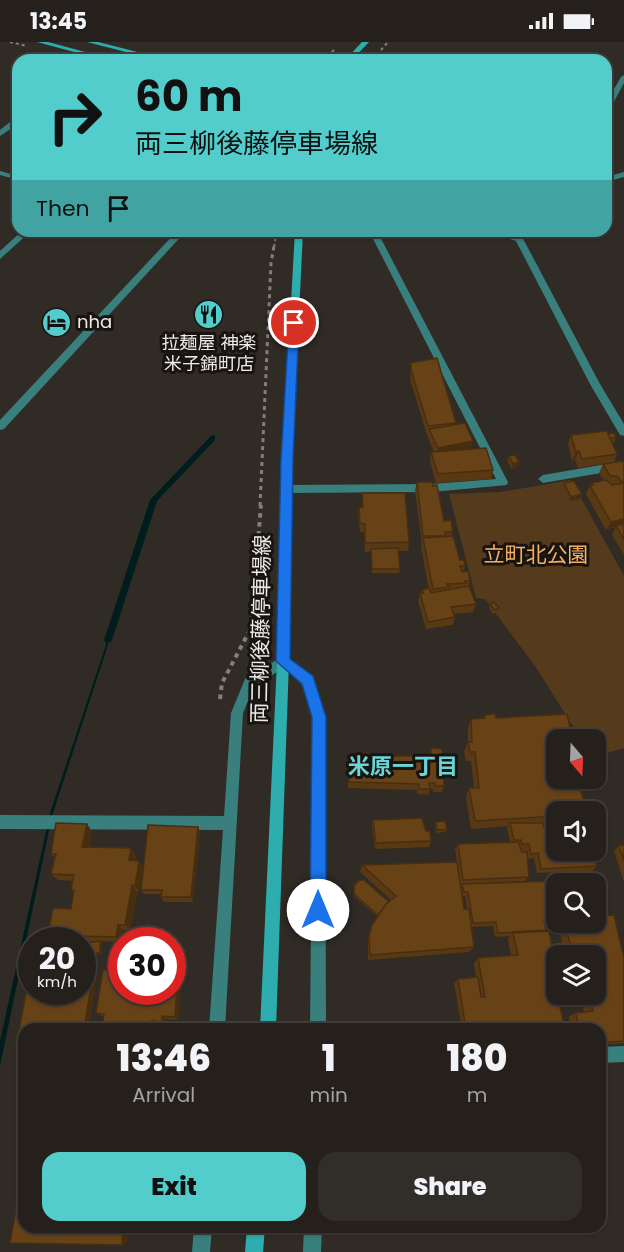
<!DOCTYPE html>
<meta charset="utf-8">
<style>
body{margin:0;font-family:Poppins,"Noto Sans JP",sans-serif;background:#312d29;color:#f1f3f6;height:100vh;display:flex;flex-direction:column;font-size:22px;white-space:nowrap}
*{box-sizing:border-box;margin:0}
p{font-size:20px;color:#a3a3a3}
.icon{flex:none;width:33px;height:33px;fill:none;stroke:currentColor;stroke-width:2;stroke-linecap:round;stroke-linejoin:round}
.map{position:relative;flex:1;overflow:hidden}
.side{position:absolute;left:18px;top:981px;width:588px;height:210px;display:flex;flex-direction:column;background:#25201c;border-radius:18px;box-shadow:0 2px 4px #0004,0 0 0 2px #423e3b}
.side>*{flex:none}
.banner{position:absolute;left:12px;top:12px;width:600px;height:183px;border-radius:18px;box-shadow:0 2px 4px #0004,0 0 0 2px #423e3b;background:#52cdcc;color:#111;overflow:hidden}
.needle{width:39px;rotate:161deg}
.buttons{position:absolute;left:546px;top:687px;display:grid;gap:12px}
.buttons a{display:grid;place-items:center;width:60px;height:60px;border-radius:12px;background:#25201c;box-shadow:0 2px 4px #0004,0 0 0 2px #423e3b;font-size:30px}
.speed{position:absolute;left:18px;top:885px;display:flex;gap:12px;font-size:30px;font-weight:700;text-align:center}
.speed>*{display:grid;place-content:center;width:78px;height:78px;border-radius:50%;background:#25201c;box-shadow:0 2px 4px #0004,0 0 0 2px #423e3b;line-height:1}
.speed small{font-size:15px;font-weight:400}
.speed .limit{border:9px solid #d22;background:#fff;color:#111}
.pin{position:absolute;display:grid;place-items:center;width:51px;height:51px;color:#fff;margin:-26px;border:3px solid #fff;border-radius:50%;box-shadow:0 2px 6px #0007}
.me{position:absolute;width:66px;margin:-33px;rotate:0deg;stroke-linejoin:round;filter:drop-shadow(0 0 4px #0008)}
.turn{display:flex;align-items:center;gap:21px;height:126px;padding:0 24px;font-size:27px}
.turn .icon{width:78px;height:78px;stroke-width:2.5}
.turn b{display:block;font-size:42px;line-height:51px}
.then{display:flex;align-items:center;height:57px;padding:0 24px;background:#0003;gap:12px;font-size:22px}
.eta{display:flex;justify-content:space-evenly;align-items:center;height:102px;text-align:center}
.eta b{font-size:36px;font-weight:800;line-height:42px}
.action{display:flex;gap:12px;margin-top:auto;padding:12px 24px}
.action a{flex:1;height:69px;border-radius:18px;background:#52cdcc;color:#111;font-size:24px;font-weight:800;line-height:69px;text-align:center}
.action a+a{background:#312d29;color:#f1f3f6}
.status{display:flex;justify-content:space-between;align-items:center;height:42px;padding:0 30px;background:#25201c;direction:ltr}
.status svg{height:16px;fill:currentColor}
.map>svg:first-child{display:block}
</style>
<div class="status"><b>13:45</b><svg viewBox="0 0 49 12"><path d="M0 12V9h3v3zM5 12V6h3v6zM10 12V3h3v9zM15 12V0h3v12zM26 1h20v11H26zM47 4h2v5h-2z"/></svg></div>
<div class="map">
<svg width="624" height="1210" viewBox="0 0 624 1210">
<rect width="100%" height="100%" fill="#312b26"/>
<polygon fill="#553a1b" points="571,438 624,534 624,706 596,714 596,698 581,697 535,624 485,557 476,556 449,452 500,450"/>
<polygon fill="#001d1d" points="110,588 108,603 52,774 0,1024 0,999 50,771 106,603 108,589"/>
<g fill="none" stroke-linecap="round" stroke-linejoin="round">
<polygon fill="#001d1d" fill-rule="evenodd" points="213,393 215,394 215,398 157,459 112,598 111,600 105,600 104,598 150,458 211,394"/>
<g stroke="#837e79" stroke-width="2" stroke-dasharray="3 3" stroke-linecap="butt">
<polyline points="10,0 27,4"/>
<polyline points="381,8 388,0"/>
<polyline points="182,15 196,18"/>
<polyline points="323,18 334,8"/>
<polyline points="274,205 277,189"/>
</g>
<polyline stroke="#837e79" stroke-width="3" stroke-dasharray="4 4" stroke-linecap="butt" points="260,464 271,221 274,204"/>
<polyline stroke="#837e79" stroke-width="4" stroke-dasharray="4.5 4.5" stroke-linecap="butt" points="220,657 222,641 251,586 261,463"/>
<polygon fill="#387f7e" fill-rule="evenodd" points="624,419 624,427 543,441 538,437 543,433"/>
<g fill="#387f7e" fill-rule="evenodd">
<polygon points="624,33 624,41 610,67 606,69 606,61 621,35"/>
<polygon points="15,76 18,76 18,82 0,94 0,88"/>
<polygon points="0,129 18,134 18,138 0,133"/>
<polygon points="624,130 624,135 606,140 606,135"/>
<polygon points="22,189 31,189 0,217 0,209"/>
<polygon points="177,189 186,189 4,387 0,388 0,378"/>
<polygon points="369,189 377,189 508,440 507,443 432,450 286,451 281,447 286,443 432,442 496,437"/>
<polygon points="485,189 499,189 513,193 511,189 519,189 600,342 624,382 624,394 620,393 590,342 516,199"/>
<polygon points="283,614 312,635 325,675 326,987 310,987 313,675 303,642 283,626 254,645 243,671 225,987 209,987 223,788 0,787 0,773 224,774 231,671 245,637"/>
<polygon points="624,1004 624,1020 600,1021 600,1005"/>
<polygon points="194,1185 212,1185 210,1210 192,1210"/>
<polygon points="304,1185 322,1185 321,1210 303,1210"/>
</g>
<g fill="#2dadad" fill-rule="evenodd">
<polygon points="37,0 48,0 115,18 104,18"/>
<polygon points="87,0 98,0 169,18 157,18"/>
<polygon points="362,0 369,0 352,18 345,18"/>
<polygon points="295,189 303,189 292,419 289,619 276,987 260,987 277,619 282,419"/>
<polygon points="247,1185 265,1185 263,1210 245,1210"/>
</g>
</g>
<g fill="#593914" fill-rule="evenodd">
<polygon points="411,321 456,381 455,383 471,407 493,428 491,437 436,441 430,419 431,410 434,410 428,396 428,393 427,393 410,337"/>
<polygon points="608,392 616,396 614,400 612,400 617,412 614,420 624,419 624,513 612,493 615,486 606,488 586,452 591,441 604,439 599,431 603,422 578,426 575,418 572,419 568,402 571,393"/>
<polygon points="509,414 519,420 518,425 512,427 507,419"/>
<polygon points="417,440 433,444 444,479 453,490 451,494 460,518 465,524 463,530 470,539 469,544 476,562 473,570 454,572 455,575 453,583 426,587 418,559 420,551 421,551 422,548 429,548 421,505 422,502 415,448"/>
<polygon points="564,441 580,457 569,459 562,446"/>
<polygon points="362,451 409,500 408,509 398,509 400,527 399,531 372,531 371,509 365,510 364,490 360,490 358,475 359,466 362,466"/>
<polygon points="490,562 499,566 497,570 493,572 489,566"/>
<path d="M 485,673 L 496,676 L 556,698 L 556,782 L 543,783 L 544,785 L 597,813 L 595,815 L 597,824 L 592,829 L 537,831 L 534,816 L 527,817 L 529,835 L 525,839 L 475,842 L 556,843 L 556,880 L 561,880 L 545,882 L 546,888 L 545,889 L 564,961 L 560,963 L 564,982 L 561,983 L 562,987 L 462,987 L 454,941 L 458,937 L 476,935 L 474,921 L 478,916 L 511,914 L 508,897 L 510,894 L 495,895 L 493,884 L 471,885 L 474,905 L 469,910 L 368,918 L 368,898 L 372,883 L 378,875 L 354,854 L 354,844 L 389,860 L 391,858 L 360,830 L 362,823 L 457,820 L 455,807 L 458,802 L 510,800 L 507,786 L 508,784 L 471,787 L 466,755 L 469,746 L 474,746 L 471,719 L 466,719 L 464,709 L 468,700 L 468,686 L 471,677 L 483,676 ZM 462,854 L 465,854 L 467,867 L 464,867 Z"/>
<polygon points="431,706 444,744 442,750 433,750 433,747 430,747 428,753 417,752 417,748 348,746 349,713 429,714"/>
<polygon points="373,778 426,789 431,799 429,805 375,807 372,783"/>
<polygon points="436,780 447,788 445,790 436,791 435,783"/>
<path d="M 87,782 L 92,790 L 89,805 L 136,813 L 135,819 L 139,819 L 143,826 L 139,850 L 137,850 L 130,888 L 123,888 L 121,900 L 100,899 L 102,901 L 102,912 L 88,915 L 86,904 L 85,907 L 82,907 L 82,898 L 71,867 L 74,851 L 71,848 L 73,839 L 58,838 L 51,832 L 55,816 L 51,812 ZM 87,899 L 98,899 L 86,901 Z"/>
<polygon points="198,785 200,790 193,860 164,860 161,855 161,852 144,852 141,848"/>
<polygon points="624,803 624,840 614,809 619,804"/>
<polygon points="563,880 596,880 624,916 624,1001 600,1003 600,987 571,987 569,974 576,971 584,970 580,952 596,952 596,914 565,914 560,891 562,889 561,883"/>
<polygon points="182,929 178,978 166,977 166,983 155,983 102,974 96,971"/>
</g>
<g fill="#482e10">
<polygon points="473,399 471,408 436,415 438,406"/>
<polygon points="579,409 575,418 572,419 576,410"/>
<polygon points="519,420 518,425 512,427 513,422"/>
<polygon points="582,452 580,457 569,459 571,455"/>
<polygon points="624,477 624,485 616,484 615,486 606,488 611,480"/>
<polygon points="87,782 92,790 88,812 82,805"/>
<polygon points="198,785 200,790 193,860 191,855"/>
<polygon points="131,806 136,813 134,825 129,818"/>
<polygon points="139,819 143,826 139,850 135,844"/>
<polygon points="132,843 137,850 130,888 125,883"/>
<polygon points="118,883 123,888 121,900 116,895"/>
<polygon points="81,894 87,899 85,907 82,905 82,898 80,898"/>
<polygon points="100,899 102,901 102,912 88,915 86,913"/>
<polygon points="178,925 182,929 178,978 175,975"/>
<polygon points="93,932 97,935 89,987 84,987"/>
<polygon points="162,974 166,977 166,983 162,980"/>
<polygon points="151,979 155,983 153,987 148,987"/>
<polygon points="123,1185 129,1185 127,1200 122,1203"/>
</g>
<g fill="#674217" stroke="#482e10" stroke-width="1.5">
<polygon points="437,316 456,381 428,384 411,328 411,321"/>
<polygon points="465,381 473,399 438,406 429,387"/>
<polygon points="607,389 617,412 582,417 579,409 576,410 571,393"/>
<polygon points="614,391 616,396 610,396 608,392"/>
<polygon points="486,406 493,428 438,432 431,410"/>
<polygon points="515,413 519,420 513,422 509,414"/>
<polygon points="624,419 624,440 621,439 617,434 610,434 603,422"/>
<polygon points="606,438 612,443 624,441 624,477 611,480 590,444 593,443 591,441"/>
<polygon points="574,439 582,452 571,455 564,441"/>
<polygon points="417,440 432,440 433,444 437,443 444,479 451,478 453,490 445,490 446,494 423,494"/>
<polygon points="362,451 405,451 409,500 365,501 365,482 360,481 359,466 363,465"/>
<polygon points="624,482 624,497 616,484"/>
<polygon points="453,494 460,518 464,518 465,524 460,524 462,530 468,529 470,539 465,539 465,541 447,542 449,545 433,547 423,496"/>
<polygon points="398,506 400,527 372,527 371,507"/>
<polygon points="469,544 476,562 451,565 455,575 428,580 420,551 423,551 422,548 429,546 431,551"/>
<polygon points="494,560 499,566 495,568 490,562"/>
<polygon points="495,672 496,676 567,672 573,698 556,698 556,736 578,736 586,770 556,770 556,774 475,779 469,746 479,746 475,710 470,710 468,700 472,700 471,677 485,676 485,673"/>
<polygon points="431,706 442,707 444,744 435,744 435,741 429,741 430,747 419,747 419,742 349,740 349,713 368,710 368,714 431,714"/>
<polygon points="422,776 426,789 430,789 431,799 376,801 373,778"/>
<polygon points="445,779 447,788 437,788 436,780"/>
<polygon points="56,781 87,782 82,805 131,806 129,818 139,819 135,844 132,843 125,883 118,883 116,895 81,894 80,898 47,898 53,866 71,867 74,848 71,848 74,833 51,832 56,812 51,812"/>
<polygon points="510,781 543,781 544,785 556,784 556,808 596,808 596,807 597,813 594,813 597,824 541,827 538,811 531,812 529,802 522,802 521,798 514,798"/>
<polygon points="148,783 198,785 191,855 161,855 162,848 141,848"/>
<polygon points="518,800 522,810 527,810 529,835 463,838 458,802"/>
<polygon points="624,803 624,818 619,804"/>
<polygon points="457,820 464,867 469,867 474,905 370,913 369,893 372,883 386,862 396,854 362,823"/>
<polygon points="359,838 364,838 389,860 386,862 378,873 354,852 354,844"/>
<polygon points="555,839 556,843 556,877 544,878 546,888 498,891 496,880 473,881 468,850 464,850 462,842"/>
<polygon points="614,873 624,916 624,999 600,1001 600,987 579,987 576,971 593,969 589,952 596,952 596,914 573,914 566,885 569,885 568,880 575,880 576,885 584,884 583,880 596,880 596,874"/>
<polygon points="549,889 556,926 556,952 562,952 564,961 559,961 564,982 561,982 562,987 466,987 458,937 478,935 481,955 485,955 478,916 518,913 513,891"/>
<polygon points="131,896 141,897 141,898 131,898"/>
<polygon points="100,899 100,910 86,913 86,901"/>
<polygon points="117,901 122,901 122,912 116,912"/>
<polygon points="172,925 178,925 175,975 162,974 162,980 151,979 148,987 102,987 104,972 96,971 103,928 122,928 122,950 172,950"/>
<polygon points="82,932 93,932 84,987 24,987 24,1005 16,1005 26,951 50,951 51,950 82,950"/>
<polygon points="22,1134 24,1134 24,1185 123,1185 122,1203 10,1201"/>
</g>
<polygon fill="#1a73e8" stroke="#114b97" stroke-width="1.5" points="294,277 299,281 293,418 290,617 313,634 326,675 326,868 324,874 318,876 312,874 310,868 312,675 302,642 276,619 281,418 289,281"/>
<defs>
<symbol id="restaurant-disc" viewBox="-11 -11 22 22"><circle r="9.5" fill="#52cdcc" stroke="#171412"/><path d="M-5-6h1v4h1v-4h1v4h1v-4h1v5L-1.5 .5V6h-2V.5L-5-1ZM5-6V6H3V1.5H1.5Q1.5-4 5-6Z" fill="#111"/></symbol>
<symbol id="hotel-disc" viewBox="-11 -11 22 22"><circle r="9.5" fill="#52cdcc" stroke="#171412"/><path d="M-6-4.5h1.5V1H6V5H4.5V3h-9V5H-6ZM-4 0a1.8 1.8 0 1 1 3.6 0ZM.5 0V-2.5h3Q6-2.5 6 0Z" fill="#111"/></symbol>
</defs>
<g fill-rule="evenodd">
<use href="#restaurant-disc" x="192" y="256" width="33" height="33"/>
<use href="#hotel-disc" x="40" y="264" width="33" height="33"/>
</g>
<g text-anchor="middle" stroke-width="6" stroke-linejoin="round" paint-order="stroke">
<g font-size="18" fill="#ede9e6" stroke="#171412" text-anchor="start">
<text x="77" y="286">nha</text>
<text x="209" y="307" text-anchor="middle">拉麺屋 神楽<tspan x="209" dy="21">米子錦町店</tspan></text>
</g>
<g font-size="21" fill="#f7b061" stroke="#171412">
<text x="536" y="520">立町北公園</text>
</g>
<g font-size="21" fill="#ede9e6" stroke="#171412">
<text transform="translate(261 587) rotate(-89)" y="7">両三柳後藤停車場線</text>
</g>
<g font-size="22" font-weight="bold" fill="#69d5d4" stroke="#171412">
<text x="403" y="732">米原一丁目</text>
</g>
</g>
</svg>
<div class="buttons">
<a><svg class="needle" viewBox="-14 -14 28 28"><path d="M0-13l5 13h-10z" fill="#e53935"/><path d="M0 13l5-13h-10z" fill="#a3a3a3"/></svg></a>
<a><svg class="icon" aria-label="sound" viewBox="0 0 24 24"><path d="M4 9h4l5-4v14l-5-4H4zM17 9q2 3 0 6"/></svg></a>
<a><svg class="icon" aria-label="search" viewBox="0 0 24 24"><circle cx="10" cy="10" r="6"/><path d="M15 15l6 6"/></svg></a>
<a><svg class="icon" aria-label="layers" viewBox="0 0 24 24"><path d="M12 4l9 5-9 5-9-5zM3 14l9 5 9-5"/></svg></a>
</div>
<div class="speed"><div>20<small>km/h</small></div><div class="limit">30</div></div>
<div class="pin" style="left:294px;top:281px;background:#d93025"><svg class="icon" aria-label="arrive" viewBox="0 0 24 24"><path d="M6 21V4h12l-3 4 3 4H6"/></svg></div>
<svg class="me" style="left:318px;top:868px" viewBox="-20 -20 40 40"><circle r="19" fill="#fff"/><path d="M0-13L10 11 0 6-10 11z" fill="#1a73e8"/></svg>
<div class="banner">
<div class="turn"><svg class="icon" aria-label="right" viewBox="0 0 24 24"><path d="M7 20v-9h11M14 6l5 5-5 5"/></svg><div><b>60 m</b>両三柳後藤停車場線</div></div>
<div class="then">Then<svg class="icon" aria-label="arrive" viewBox="0 0 24 24"><path d="M6 21V4h12l-3 4 3 4H6"/></svg></div>
</div>
<section class="side">
<div class="eta">
<div><b>13:46</b><p>Arrival</p></div>
<div><b>1</b><p>min</p></div>
<div><b>180</b><p>m</p></div>
</div>
<div class="action"><a>Exit</a><a>Share</a></div>
</section>
</div>
